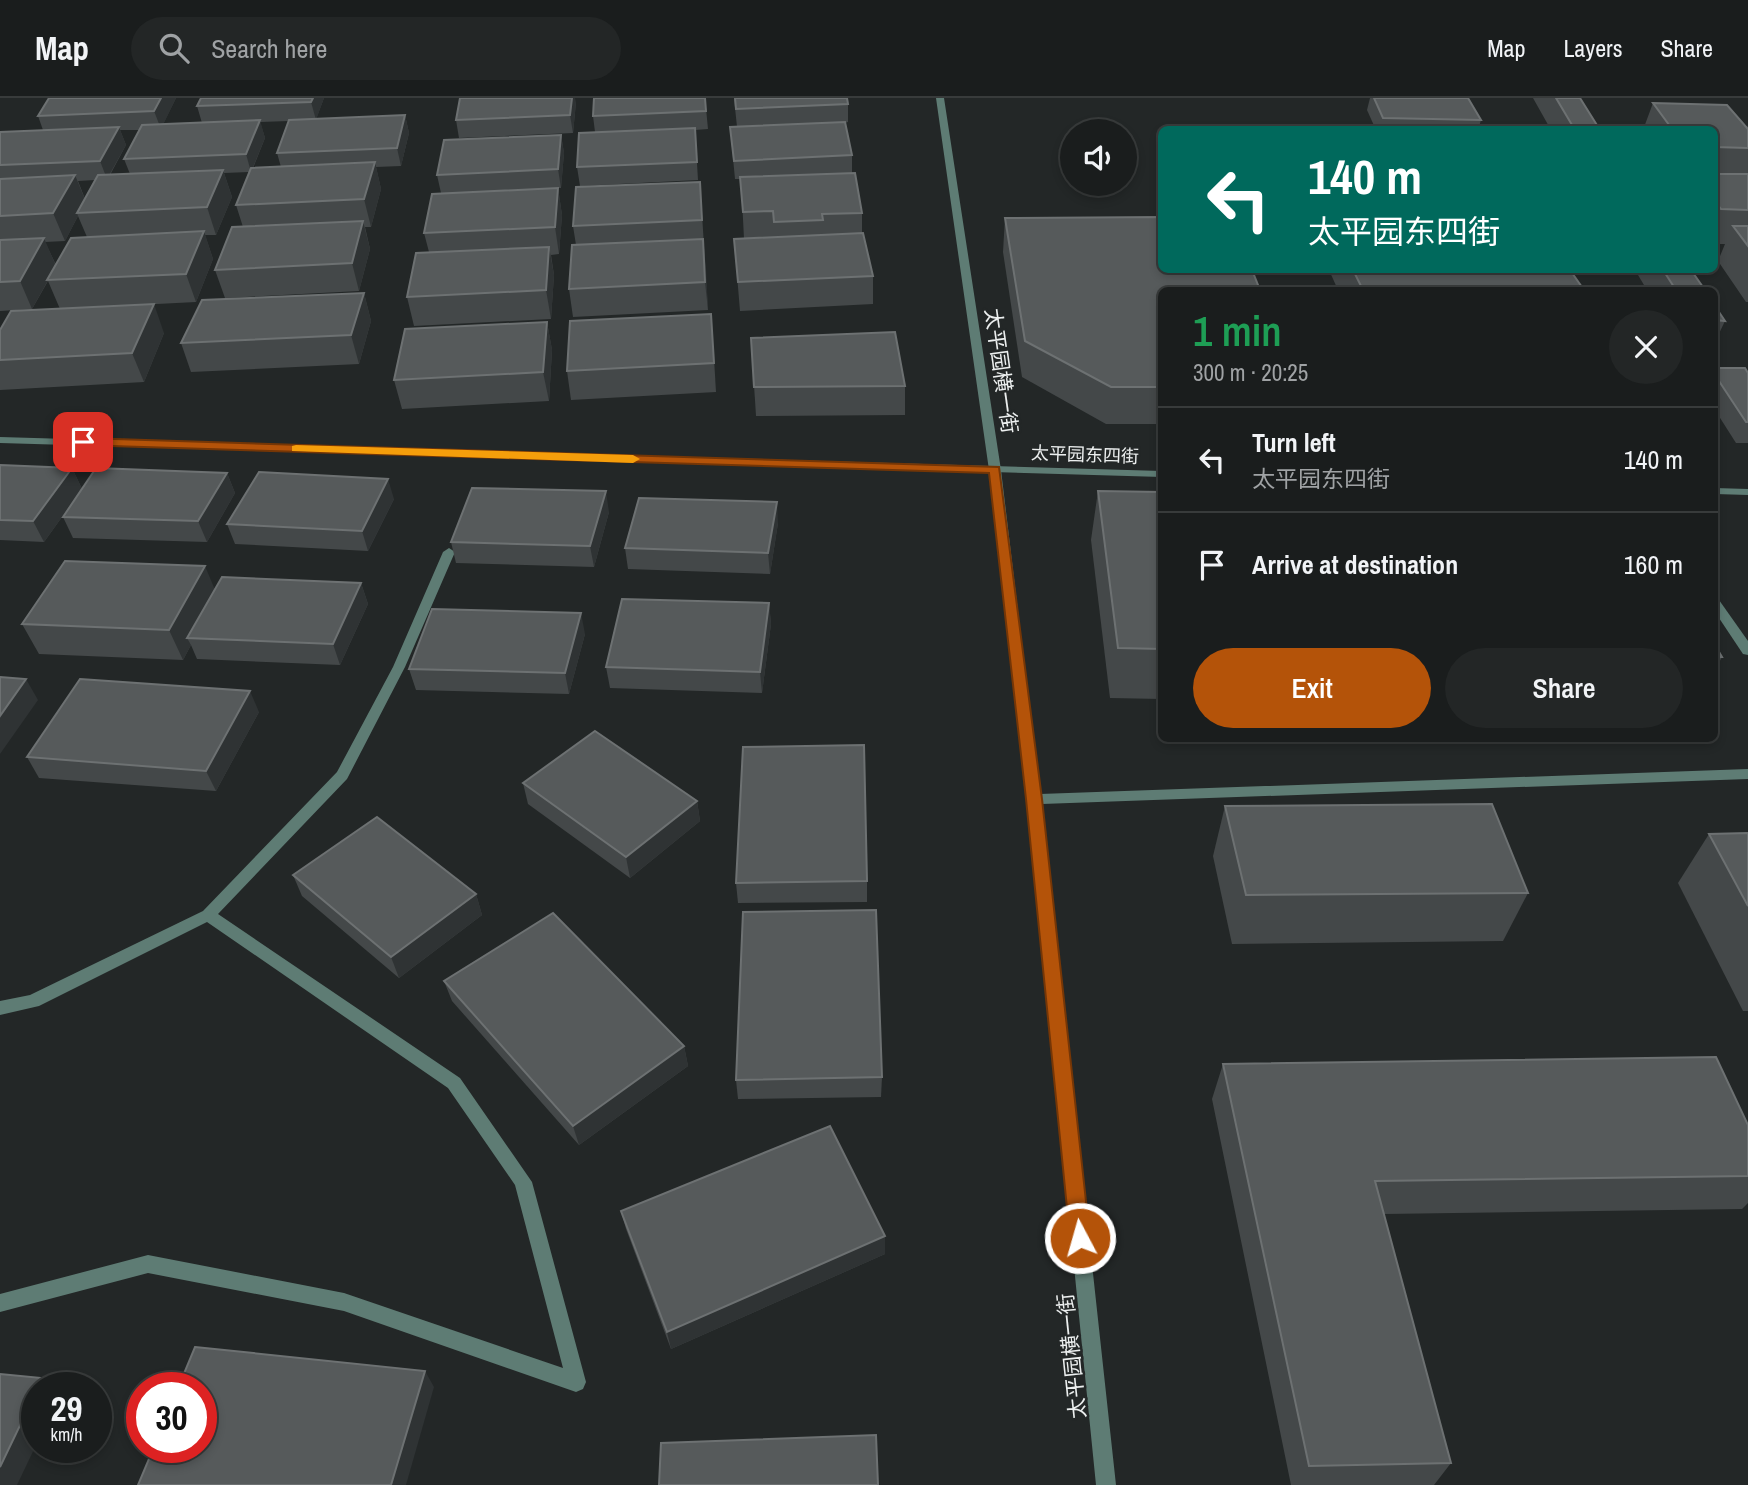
<!DOCTYPE html>
<meta charset="utf-8">
<style>
body{margin:0;font-family:"Archivo Narrow","Noto Sans SC",sans-serif;background:#232626;color:#f1f3f6;height:100vh;display:flex;flex-direction:column;font-size:26px;white-space:nowrap}
*{box-sizing:border-box;margin:0}
p{font-size:23px;color:#9fa2a4}
.icon{flex:none;width:38px;height:38px;fill:none;stroke:currentColor;stroke-width:2;stroke-linecap:round;stroke-linejoin:round}
.map{position:relative;flex:1;overflow:hidden}
.panel{position:absolute;left:1158px;top:189px;width:560px;height:455px;display:flex;flex-direction:column;background:#1a1d1d;border-radius:10px;box-shadow:0 4px 10px #0003,0 0 0 2px #383b3b}
.panel>*{flex:none}
.hud{position:absolute;left:1158px;top:28px;width:560px;height:147px;border-radius:10px;box-shadow:0 4px 10px #0003,0 0 0 2px #383b3b;background:#00695c;color:#fff;overflow:hidden}
.buttons{position:absolute;left:1060px;top:21px;display:grid;gap:14px}
.buttons a{display:grid;place-items:center;width:77px;height:77px;border-radius:50%;background:#1a1d1d;box-shadow:0 4px 10px #0003,0 0 0 2px #383b3b;font-size:35px}
.speed{position:absolute;left:21px;top:1274px;display:flex;gap:14px;font-size:35px;font-weight:700;text-align:center}
.speed>*{display:grid;place-content:center;width:91px;height:91px;border-radius:50%;background:#1a1d1d;box-shadow:0 4px 10px #0003,0 0 0 2px #383b3b;line-height:1}
.speed small{font-size:18px;font-weight:400}
.speed .limit{border:10px solid #d22;background:#fff;color:#111}
.pin{position:absolute;display:grid;place-items:center;width:60px;height:60px;color:#fff;margin:-30px;border-radius:14px;box-shadow:0 4px 10px #0006}
.me{position:absolute;width:77px;margin:-38px;rotate:354deg;stroke-linejoin:round;filter:drop-shadow(0 0 5px #0008)}
.turn{display:flex;align-items:center;gap:24px;height:147px;padding:0 35px;font-size:32px}
.turn .icon{width:91px;height:91px;stroke-width:2.5}
.turn b{display:block;font-size:49px;line-height:60px}
.round{display:grid;place-items:center;flex:none;width:74px;height:74px;border-radius:37px;background:#232626}
.summary{display:flex;align-items:center;justify-content:space-between;height:119px;padding:0 35px}
h1{font-size:42px;font-weight:600;line-height:52px;color:#1e9e55}
.button{display:flex;gap:14px;margin-top:auto;padding:14px 35px}
.button a{flex:1;height:80px;border-radius:42px;background:#b45309;color:#fff;font-size:28px;font-weight:600;line-height:80px;text-align:center}
.button a+a{background:#232626;color:#f1f3f6}
ul{padding:0;list-style:none}
li{display:flex;align-items:center;gap:21px;height:105px;padding:0 35px;border-top:2px solid #383b3b}
li div{flex:1}
li b{display:block;font-size:26px}
li em{font-style:normal}
header{display:flex;align-items:center;gap:42px;box-sizing:border-box;height:98px;padding:0 35px;background:#1a1d1d;border-bottom:2px solid #383b3b}
header strong{font-size:33px}
nav{display:flex;gap:38px;margin-inline-start:auto;font-size:24px}
.search{width:490px;height:63px;background:#232626;display:flex;align-items:center;gap:18px;box-sizing:border-box;padding:0 24px;border-radius:38px;color:#9fa2a4;font-size:26px}
.map>svg:first-child{display:block}
</style>
<header>
<strong>Map</strong>
<div class="search"><svg class="icon" aria-label="search" viewBox="0 0 24 24"><circle cx="10" cy="10" r="6"/><path d="M15 15l6 6"/></svg>Search here</div>
<nav><a>Map</a><a>Layers</a><a>Share</a></nav>
</header>
<div class="map">
<svg width="1748" height="1387" viewBox="0 0 1748 1387">
<rect width="100%" height="100%" fill="#232727"/>
<g fill="none" stroke-linecap="round" stroke-linejoin="round">
<g fill="#5e7c74" fill-rule="evenodd">
<polygon points="936,0 944,0 1001,372 1040,696 1748,671 1748,681 1042,706 1116,1387 1096,1387 1027,701 989,372"/>
<polygon points="449,450 455,454 405,569 347,681 218,816 460,980 532,1084 586,1284 583,1291 576,1294 344,1213 148,1175 0,1214 0,1196 148,1157 344,1195 563,1270 515,1087 448,990 207,824 39,908 0,917 0,903 30,897 203,813 337,674 393,569 443,454"/>
<polygon points="1715,501 1719,502 1748,543 1748,557 1743,556 1715,514"/>
</g>
<g fill="#5e7c74" fill-rule="evenodd">
<polygon points="0,339 1162,373 1162,379 0,345"/>
<polygon points="1715,390 1748,391 1748,397 1715,396"/>
</g>
</g>
<g fill="#444849" fill-rule="evenodd">
<path d="M 176,0 L 163,26 L 202,25 L 197,8 L 201,0 L 324,0 L 316,21 L 405,17 L 409,35 L 401,68 L 376,69 L 381,91 L 371,129 L 365,129 L 370,151 L 359,193 L 225,200 L 215,172 L 243,129 L 236,107 L 249,74 L 224,75 L 232,99 L 216,137 L 205,137 L 213,161 L 196,204 L 60,211 L 48,183 L 32,211 L 0,213 L 0,34 L 43,32 L 38,18 ZM 289,23 L 277,55 L 281,69 L 253,70 L 265,40 L 260,24 ZM 120,32 L 140,32 L 124,61 L 130,76 L 110,77 L 126,47 ZM 95,82 L 85,101 L 78,83 ZM 78,118 L 87,139 L 56,167 L 45,144 L 65,143 Z"/>
<polygon points="705,0 708,31 695,32 698,82 580,88 577,69 595,34 593,18"/>
<polygon points="734,0 847,0 848,6 848,24 845,25 852,57 852,75 862,115 862,135 873,178 873,206 740,213 734,141 744,141 741,81 735,81 730,29 737,29"/>
<polygon points="1370,0 1468,0 1481,22 1478,32 1376,32 1367,12"/>
<polygon points="1533,0 1580,0 1600,32 1551,32"/>
<polygon points="576,4 573,35 459,40 456,22"/>
<polygon points="1653,5 1747,30 1748,27 1748,204 1746,204 1718,163 1725,146 1715,146 1715,32 1643,32"/>
<polygon points="561,37 564,55 561,90 558,90 562,117 559,156 551,157 554,177 551,221 414,228 407,199 429,154 424,135 441,95 437,77"/>
<polygon points="700,84 708,212 573,219 569,191 576,147 573,128"/>
<polygon points="1005,120 1162,192 1162,326 1106,326 1022,279 1003,154"/>
<polygon points="1329,172 1570,172 1584,192 1338,192"/>
<polygon points="1635,172 1691,172 1705,192 1647,192"/>
<polygon points="364,195 371,223 359,266 191,274 181,245"/>
<polygon points="1715,208 1725,223 1715,244"/>
<polygon points="547,224 552,252 549,303 402,311 394,282"/>
<polygon points="0,232 164,235 144,284 0,292"/>
<polygon points="751,240 905,288 905,317 756,318"/>
<polygon points="713,244 716,294 571,302 567,273"/>
<polygon points="1715,270 1748,275 1748,345 1736,345 1715,312"/>
<polygon points="0,367 72,370 82,391 44,444 0,442"/>
<polygon points="227,375 235,395 207,444 73,440 63,419"/>
<polygon points="1098,393 1162,394 1162,601 1110,600 1091,442"/>
<polygon points="394,401 368,453 235,446 227,426"/>
<polygon points="609,414 594,469 456,465 451,444"/>
<polygon points="778,425 770,476 628,471 625,450"/>
<polygon points="361,485 368,506 340,567 197,561 191,547 183,562 39,556 22,526 215,492"/>
<polygon points="769,505 771,526 762,595 610,590 606,569"/>
<polygon points="585,536 569,596 416,592 409,571"/>
<polygon points="1715,547 1722,559 1715,572"/>
<polygon points="259,614 216,693 39,680 27,659"/>
<polygon points="523,685 697,703 700,723 630,780 528,706"/>
<polygon points="1225,708 1528,795 1503,843 1232,846 1213,758"/>
<polygon points="1748,735 1748,913 1743,913 1678,785 1709,736"/>
<polygon points="293,777 476,796 482,817 399,880 302,798"/>
<polygon points="867,783 867,804 738,805 736,785"/>
<polygon points="444,883 684,948 688,968 579,1047 452,903"/>
<polygon points="1223,966 1748,1027 1748,1105 1742,1111 1384,1116 1451,1365 1434,1387 1291,1387 1212,1001"/>
<polygon points="882,979 881,999 738,1001 736,982"/>
<polygon points="621,1113 885,1138 885,1156 671,1251 626,1131"/>
</g>
<g fill="#2f3334">
<polygon points="161,0 176,0 161,31 154,13"/>
<polygon points="313,0 324,0 316,22 311,4"/>
<polygon points="572,0 575,0 576,4 573,35 570,17"/>
<polygon points="405,17 409,35 401,68 397,50"/>
<polygon points="260,22 265,40 251,74 246,56"/>
<polygon points="119,29 126,47 107,81 100,63"/>
<polygon points="561,37 564,55 561,90 558,71"/>
<polygon points="375,64 381,91 371,129 364,101"/>
<polygon points="223,72 232,99 216,137 207,109"/>
<polygon points="75,77 86,104 77,115 78,118 65,143 53,115"/>
<polygon points="558,90 562,117 559,156 555,129"/>
<polygon points="363,123 370,151 359,193 352,165"/>
<polygon points="204,133 213,161 196,204 186,176"/>
<polygon points="44,140 56,168 32,211 20,183"/>
<polygon points="703,141 706,169 708,212 705,184"/>
<polygon points="549,149 554,177 551,221 546,192"/>
<polygon points="364,195 371,223 359,266 351,237"/>
<polygon points="154,206 164,235 144,284 132,255"/>
<polygon points="547,224 552,252 549,303 543,274"/>
<polygon points="72,370 82,391 44,444 33,423"/>
<polygon points="227,375 235,395 207,444 198,423"/>
<polygon points="388,381 394,401 368,453 362,433"/>
<polygon points="606,393 609,414 594,469 590,448"/>
<polygon points="777,404 778,425 770,476 768,455"/>
<polygon points="205,468 218,499 187,540 191,547 183,562 169,532"/>
<polygon points="361,485 368,506 340,567 333,546"/>
<polygon points="769,505 771,526 762,595 760,574"/>
<polygon points="581,515 585,536 569,596 565,575"/>
<polygon points="26,581 38,602 0,656 0,618"/>
<polygon points="250,593 259,614 216,693 206,673"/>
<polygon points="697,703 700,723 630,780 626,759"/>
<polygon points="476,796 482,817 399,880 391,859"/>
<polygon points="684,948 688,968 579,1047 573,1028"/>
<polygon points="885,1138 885,1156 671,1251 667,1234"/>
<polygon points="425,1273 434,1289 406,1387 391,1387"/>
<polygon points="42,1280 52,1290 38,1290"/>
<polygon points="37,1292 37,1345 17,1387 0,1387 0,1369"/>
</g>
<g fill="#565a5b" stroke="#6d7172" stroke-width="2">
<polygon points="49,0 161,0 154,13 38,18"/>
<polygon points="201,0 313,0 311,4 197,8"/>
<polygon points="460,0 572,0 570,17 456,22"/>
<polygon points="594,0 705,0 706,13 593,18"/>
<polygon points="735,0 847,0 848,6 736,11"/>
<polygon points="1374,0 1468,0 1481,22 1383,20"/>
<polygon points="1556,0 1580,0 1600,32 1575,32"/>
<polygon points="1653,5 1727,7 1748,31 1748,50 1715,49 1715,32 1661,32 1672,31"/>
<polygon points="405,17 397,50 277,55 289,22"/>
<polygon points="260,22 246,56 124,61 142,27"/>
<polygon points="845,24 852,57 734,63 730,29"/>
<polygon points="119,29 100,63 0,67 0,34"/>
<polygon points="695,30 697,64 577,69 579,35"/>
<polygon points="561,37 558,71 437,77 444,42"/>
<polygon points="375,64 364,101 236,107 251,70"/>
<polygon points="223,72 207,109 77,115 98,77"/>
<polygon points="855,75 862,115 822,116 823,122 774,124 773,113 743,114 740,79"/>
<polygon points="1715,76 1748,76 1748,112 1721,111 1715,104"/>
<polygon points="75,77 53,115 0,118 0,81"/>
<polygon points="700,84 702,122 573,128 576,89"/>
<polygon points="558,90 555,129 424,135 432,96"/>
<polygon points="1162,119 1162,172 1252,172 1260,192 1162,192 1162,289 1111,289 1025,243 1005,120"/>
<polygon points="363,123 352,165 215,172 232,129"/>
<polygon points="1733,128 1748,128 1748,148"/>
<polygon points="204,133 186,176 47,182 71,140"/>
<polygon points="863,135 873,178 738,184 734,141"/>
<polygon points="44,140 20,183 0,184 0,142"/>
<polygon points="703,141 705,184 569,191 572,147"/>
<polygon points="549,149 546,192 407,199 416,155"/>
<polygon points="1353,172 1570,172 1584,192 1363,192"/>
<polygon points="1663,172 1691,172 1705,192 1676,192"/>
<polygon points="364,195 351,237 181,245 202,202"/>
<polygon points="154,206 132,255 0,262 0,232 11,213"/>
<polygon points="1715,208 1725,223 1715,222"/>
<polygon points="711,216 714,265 567,273 570,223"/>
<polygon points="547,224 543,274 394,282 405,231"/>
<polygon points="895,234 905,288 754,289 751,240"/>
<polygon points="1715,270 1745,270 1748,275 1748,324 1746,324 1715,277"/>
<polygon points="0,367 72,370 33,423 0,422"/>
<polygon points="96,370 227,375 198,423 63,419"/>
<polygon points="259,374 388,381 362,433 227,426"/>
<polygon points="472,390 606,393 590,448 451,444"/>
<polygon points="1098,393 1162,394 1162,551 1118,550"/>
<polygon points="639,400 777,404 768,455 625,450"/>
<polygon points="65,463 205,468 169,532 22,526"/>
<polygon points="222,479 361,485 333,546 187,540"/>
<polygon points="622,501 769,505 760,574 606,569"/>
<polygon points="432,511 581,515 565,575 409,571"/>
<polygon points="1715,547 1722,559 1715,559"/>
<polygon points="0,579 26,581 0,618"/>
<polygon points="80,581 250,593 206,673 27,659"/>
<polygon points="595,633 697,703 626,759 523,685"/>
<polygon points="864,647 867,783 736,785 743,649"/>
<polygon points="1492,706 1528,795 1246,797 1225,708"/>
<polygon points="377,719 476,796 391,859 293,777"/>
<polygon points="1748,735 1748,808 1709,736"/>
<polygon points="876,812 882,979 736,982 743,814"/>
<polygon points="553,815 684,948 573,1028 444,883"/>
<polygon points="1716,959 1748,1027 1748,1078 1375,1083 1451,1365 1309,1368 1223,966"/>
<polygon points="830,1028 885,1138 667,1234 621,1113"/>
<polygon points="195,1249 425,1273 391,1387 138,1387 154,1349 201,1349 201,1290 178,1290"/>
<polygon points="0,1276 42,1280 38,1290 37,1290 37,1292 0,1369"/>
<polygon points="876,1337 878,1387 659,1387 661,1345"/>
</g>
<polygon fill="#b45309" stroke="#753606" stroke-width="2" points="83,340 999,369 1042,701 1090,1140 1087,1147 1080,1149 1073,1147 1070,1140 1026,701 989,375 79,347 79,341"/>
<polygon fill="#f59e0b" points="296,347 633,357 640,361 633,365 292,353 292,348"/>
<g text-anchor="middle" stroke-width="5" stroke-linejoin="round" paint-order="stroke">
<g font-size="18" fill="#ecefef" stroke="#232727">
<text transform="translate(1085 357) rotate(2)" y="6">太平园东四街</text>
</g>
<g font-size="21" fill="#ecefef" stroke="#232727">
<text transform="translate(1001 273) rotate(82)" y="7">太平园横一街</text>
<text transform="translate(1072 1258) rotate(-96)" y="7">太平园横一街</text>
</g>
</g>
</svg>
<div class="buttons">
<a><svg class="icon" aria-label="sound" viewBox="0 0 24 24"><path d="M4 9h4l5-4v14l-5-4H4zM17 9q2 3 0 6"/></svg></a>
</div>
<div class="speed"><div>29<small>km/h</small></div><div class="limit">30</div></div>
<div class="pin" style="left:83px;top:344px;background:#d93025"><svg class="icon" aria-label="arrive" viewBox="0 0 24 24"><path d="M6 21V4h12l-3 4 3 4H6"/></svg></div>
<svg class="me" style="left:1080px;top:1140px" viewBox="-20 -20 40 40"><circle r="17" fill="#b45309" stroke="#fff" stroke-width="3"/><path d="M0-11L8 9 0 5-8 9z" fill="#fff"/></svg>
<div class="hud">
<div class="turn"><svg class="icon" aria-label="left" viewBox="0 0 24 24"><path d="M17 20v-9H6M10 6l-5 5 5 5"/></svg><div><b>140 m</b>太平园东四街</div></div>
</div>
<section class="panel">
<div class="summary"><div><h1>1 min</h1><p>300 m · 20:25</p></div><a class="round"><svg class="icon" aria-label="close" viewBox="0 0 24 24"><path d="M6 6l12 12M18 6L6 18"/></svg></a></div>
<ul>
<li><svg class="icon" aria-label="left" viewBox="0 0 24 24"><path d="M17 20v-9H6M10 6l-5 5 5 5"/></svg><div><b>Turn left</b><p>太平园东四街</p></div><em>140 m</em></li>
<li><svg class="icon" aria-label="arrive" viewBox="0 0 24 24"><path d="M6 21V4h12l-3 4 3 4H6"/></svg><div><b>Arrive at destination</b></div><em>160 m</em></li>
</ul>
<div class="button"><a>Exit</a><a>Share</a></div>
</section>
</div>
